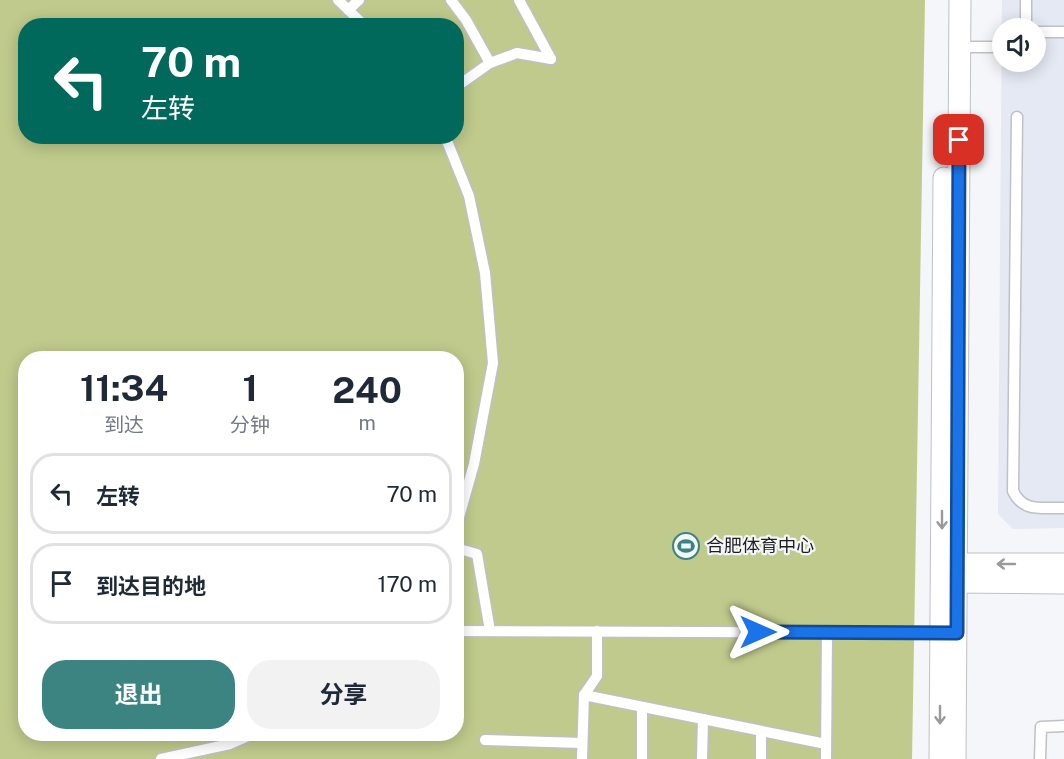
<!DOCTYPE html>
<html lang="zh">
<meta charset="utf-8">
<style>
body{margin:0;font-family:"Public Sans","Noto Sans SC",sans-serif;background:#f2f2f3;color:#1f2937;height:100vh;display:flex;flex-direction:column;font-size:22px;white-space:nowrap}
*{box-sizing:border-box;margin:0}
p{font-size:20px;color:#747a83}
.icon{flex:none;width:33px;height:33px;fill:none;stroke:currentColor;stroke-width:2;stroke-linecap:round;stroke-linejoin:round}
.map{position:relative;flex:1;overflow:hidden}
.panel{position:absolute;left:18px;top:351px;width:446px;height:390px;display:flex;flex-direction:column;background:#fff;border-radius:24px;box-shadow:0 3px 15px #0003}
.panel>*{flex:none}
.banner{position:absolute;left:18px;top:18px;width:446px;height:126px;border-radius:24px;box-shadow:0 3px 15px #0003;background:#00695c;color:#fff;overflow:hidden}
.controls{position:absolute;left:992px;top:18px;display:grid;gap:12px}
.controls a{display:grid;place-items:center;width:54px;height:54px;border-radius:50%;background:#fff;box-shadow:0 3px 15px #0003;font-size:30px}
.pin{position:absolute;display:grid;place-items:center;width:51px;height:51px;color:#fff;margin:-26px;border-radius:12px;box-shadow:0 3px 9px #0006}
.me{position:absolute;width:66px;margin:-33px;rotate:90deg;stroke-linejoin:round;filter:drop-shadow(0 0 4px #0008)}
.turn{display:flex;align-items:center;gap:21px;height:126px;padding:0 24px;font-size:27px}
.turn .icon{width:78px;height:78px;stroke-width:2.5}
.turn b{display:block;font-size:42px;line-height:51px}
.eta{display:flex;justify-content:space-evenly;align-items:center;height:102px;text-align:center}
.eta b{font-size:36px;font-weight:700;line-height:42px}
.button{display:flex;gap:12px;margin-top:auto;padding:12px 24px}
.button a{flex:1;height:69px;border-radius:24px;background:#3c8482;color:#fff;font-size:24px;font-weight:700;line-height:69px;text-align:center}
.button a+a{background:#f2f2f3;color:#1f2937}
ul{padding:0;list-style:none}
li{display:flex;align-items:center;gap:18px;height:81px;margin:0 12px 9px;padding:0 12px;border:3px solid #e0e1e3;border-radius:24px}
li div{flex:1}
li b{display:block;font-size:22px}
li em{font-style:normal}
.map>svg:first-child{display:block}
</style>
<div class="map">
<svg width="1064" height="759" viewBox="0 0 1064 759">
<rect width="100%" height="100%" fill="#f4f6f9"/>
<path fill="#e4e9f3" fill-rule="evenodd" d="M 1002,0 L 1064,0 L 1064,528 L 1013,529 L 998,514 ZM 1002,28 L 1035,28 L 1035,62 L 1002,62 Z"/>
<path fill="#bfca8c" fill-rule="evenodd" d="M 0,0 L 925,0 L 912,759 L 0,759 ZM 26,26 L 456,26 L 456,136 L 26,136 ZM 26,358 L 456,358 L 456,734 L 26,734 Z"/>
<g fill="none" stroke-linecap="round" stroke-linejoin="round">
<defs>
<g id="service">
<polyline points="338,0 365,26"/>
<polyline points="451,0 466,20 490,63"/>
<polyline points="519,0 551,59"/>
<polyline points="348,10 359,0"/>
<polyline points="1026,28 1026,0"/>
<polyline points="1035,32 1064,32"/>
<polyline points="960,47 1002,47"/>
<polyline points="456,87 490,63 517,53 551,59"/>
<path d="M 1017,117 L 1013,491 C 1023,513 1043,507 1064,508"/>
<polyline points="445,136 469,196 485,273 493,363 474,464 456,528"/>
<polyline points="456,548 477,554 490,631"/>
<polyline points="456,631 944,633"/>
<polyline points="584,695 826,744"/>
<polyline points="485,740 582,743"/>
<polyline points="161,759 230,744 253,734"/>
<polyline points="582,759 584,695 597,676 597,631"/>
<polyline points="642,759 642,707"/>
<polyline points="702,759 703,719"/>
<polyline points="761,759 761,731"/>
<polyline points="826,759 827,632"/>
<polyline points="1040,759 1041,727 1064,726"/>
</g>
<g id="minor">
<polyline points="942,564 1064,564"/>
<polyline points="942,582 1064,583"/>
<polyline points="940,759 944,178"/>
<polyline points="955,759 960,0"/>
</g>
</defs>
<use href="#service" stroke="#bfc1c4" stroke-width="13"/>
<use href="#minor" stroke="#bfc1c4" stroke-width="23"/>
<use href="#service" stroke="#fff" stroke-width="10"/>
<use href="#minor" stroke="#fff" stroke-width="21"/>
</g>
<defs><path id="oneway-shaft" d="M-6 0H5M1.5-3L5.5 0L1.5 3" fill="none" stroke-width="1.6" stroke-linecap="round" stroke-linejoin="round" transform="scale(1.5)"/></defs>
<g stroke="#9a9a9a">
<use href="#oneway-shaft" transform="translate(942 520) rotate(90)"/>
<use href="#oneway-shaft" transform="translate(1006 564) rotate(-180)"/>
<use href="#oneway-shaft" transform="translate(940 715) rotate(90)"/>
</g>
<g fill="none" stroke-linecap="round" stroke-linejoin="round">
<defs>
<polyline id="route" points="758,632 957,633 959,140"/>
</defs>
<use href="#route" stroke="#114b97" stroke-width="15"/>
<use href="#route" stroke="#1a73e8" stroke-width="10"/>
</g>
<defs>
<symbol id="stadium-ring" viewBox="-11 -11 22 22"><circle r="9.5" fill="#f4f6f9" stroke="#3c8482" stroke-width="1.5"/><path d="M0-5a6.5 5 0 1 0 0 10a6.5 5 0 1 0 0-10ZM-3.5-1.8h7v3.6h-7Z" fill="#3c8482"/></symbol>
</defs>
<g fill-rule="evenodd">
<use href="#stadium-ring" x="671" y="531" width="30" height="30"/>
</g>
<g text-anchor="middle" stroke-width="4.5" stroke-linejoin="round" paint-order="stroke">
<g font-size="18" fill="#1e1e1f" stroke="#f4f6f9" text-anchor="start">
<text x="706" y="552">合肥体育中心</text>
</g>
</g>
</svg>
<div class="controls">
<a><svg class="icon" aria-label="sound" viewBox="0 0 24 24"><path d="M4 9h4l5-4v14l-5-4H4zM17 9q2 3 0 6"/></svg></a>
</div>
<div class="pin" style="left:959px;top:140px;background:#d93025"><svg class="icon" aria-label="arrive" viewBox="0 0 24 24"><path d="M6 21V4h12l-3 4 3 4H6"/></svg></div>
<svg class="me" style="left:758px;top:632px" viewBox="-20 -20 40 40"><path d="M0-17L14 15 0 8-14 15z" fill="#1a73e8" stroke="#fff" stroke-width="4"/></svg>
<div class="banner">
<div class="turn"><svg class="icon" aria-label="left" viewBox="0 0 24 24"><path d="M17 20v-9H6M10 6l-5 5 5 5"/></svg><div><b>70 m</b>左转</div></div>
</div>
<section class="panel">
<div class="eta">
<div><b>11:34</b><p>到达</p></div>
<div><b>1</b><p>分钟</p></div>
<div><b>240</b><p>m</p></div>
</div>
<ul>
<li><svg class="icon" aria-label="left" viewBox="0 0 24 24"><path d="M17 20v-9H6M10 6l-5 5 5 5"/></svg><div><b>左转</b></div><em>70 m</em></li>
<li><svg class="icon" aria-label="arrive" viewBox="0 0 24 24"><path d="M6 21V4h12l-3 4 3 4H6"/></svg><div><b>到达目的地</b></div><em>170 m</em></li>
</ul>
<div class="button"><a>退出</a><a>分享</a></div>
</section>
</div>
